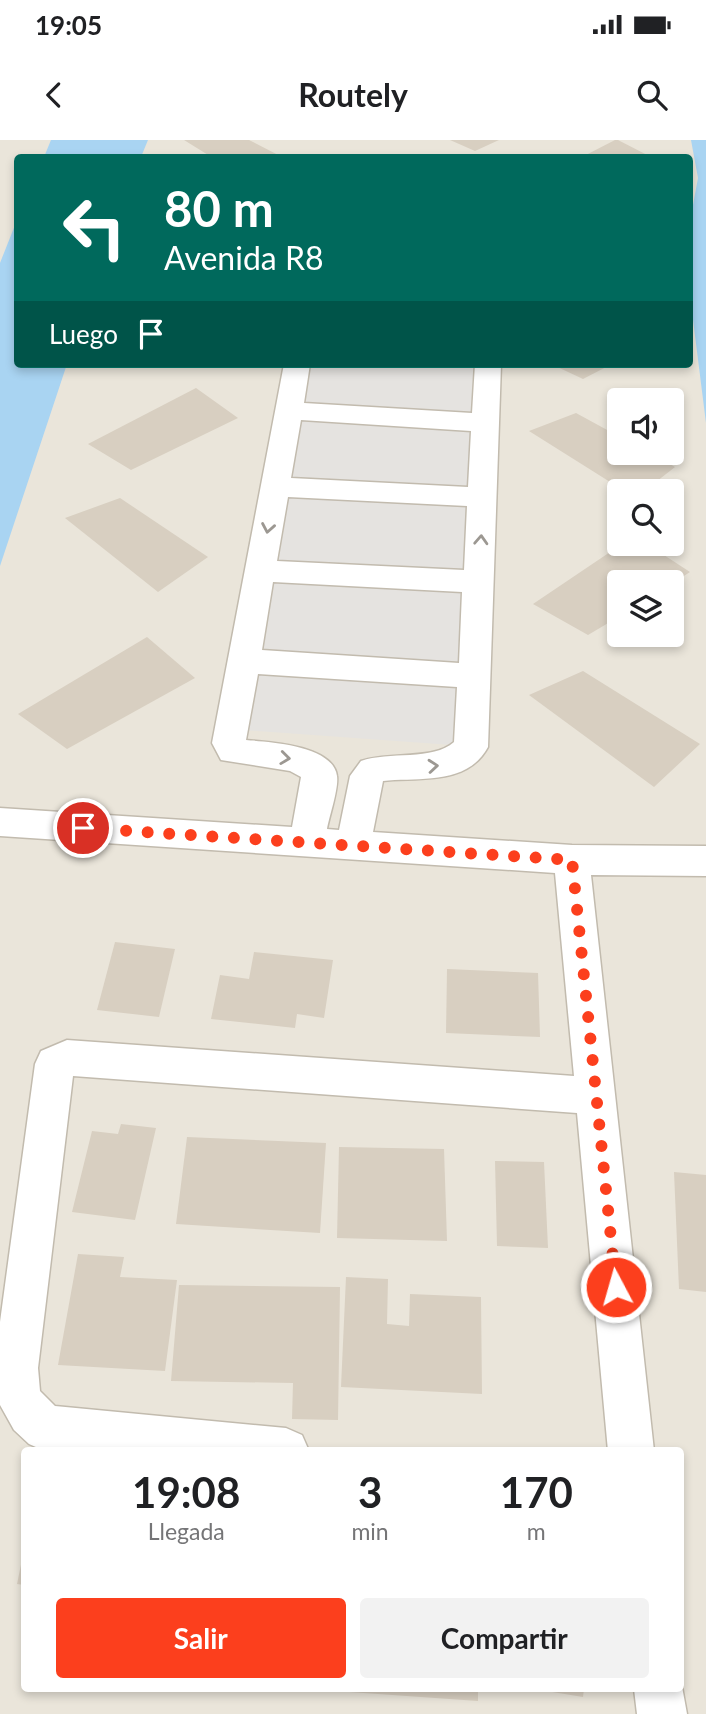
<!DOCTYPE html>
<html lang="es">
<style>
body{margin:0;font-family:Lato,sans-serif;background:#f2f2f2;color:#202124;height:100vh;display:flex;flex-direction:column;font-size:26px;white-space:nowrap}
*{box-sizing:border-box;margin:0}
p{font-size:23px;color:#757577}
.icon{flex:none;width:38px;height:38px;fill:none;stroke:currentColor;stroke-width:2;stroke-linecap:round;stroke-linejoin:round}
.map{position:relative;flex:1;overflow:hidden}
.sheet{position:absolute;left:21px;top:1307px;width:663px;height:245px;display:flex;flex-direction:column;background:#fff;border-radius:7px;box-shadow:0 4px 10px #0003}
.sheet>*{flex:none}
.guide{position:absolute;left:14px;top:14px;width:679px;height:214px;border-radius:7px;box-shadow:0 4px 10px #0003;background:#00695c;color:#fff;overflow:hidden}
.buttons{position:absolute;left:607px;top:248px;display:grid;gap:14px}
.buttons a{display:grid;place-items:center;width:77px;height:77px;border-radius:7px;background:#fff;box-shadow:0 4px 10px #0003;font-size:35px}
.pin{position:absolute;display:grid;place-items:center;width:60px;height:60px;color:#fff;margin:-30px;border:4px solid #fff;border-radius:50%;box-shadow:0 2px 7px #0007}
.me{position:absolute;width:77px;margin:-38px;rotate:354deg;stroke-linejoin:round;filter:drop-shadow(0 0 5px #0008)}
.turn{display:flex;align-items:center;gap:24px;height:147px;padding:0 35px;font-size:32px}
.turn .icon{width:91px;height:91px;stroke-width:2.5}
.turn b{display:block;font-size:49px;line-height:60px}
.then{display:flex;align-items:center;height:66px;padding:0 35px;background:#0003;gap:14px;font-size:26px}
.eta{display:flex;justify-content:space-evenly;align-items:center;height:119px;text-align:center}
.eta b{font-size:42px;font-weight:700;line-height:49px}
.action{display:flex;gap:14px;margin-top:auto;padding:14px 35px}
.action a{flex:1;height:80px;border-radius:7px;background:#fc3f1d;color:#fff;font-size:28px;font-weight:700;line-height:80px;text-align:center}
.action a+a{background:#f2f2f2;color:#202124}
.status{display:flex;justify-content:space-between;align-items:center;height:49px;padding:0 35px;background:#fff;direction:ltr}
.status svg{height:19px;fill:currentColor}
header{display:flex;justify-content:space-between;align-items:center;height:91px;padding:0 35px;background:#fff;font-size:32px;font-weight:700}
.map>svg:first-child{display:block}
</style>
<div class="status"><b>19:05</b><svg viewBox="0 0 49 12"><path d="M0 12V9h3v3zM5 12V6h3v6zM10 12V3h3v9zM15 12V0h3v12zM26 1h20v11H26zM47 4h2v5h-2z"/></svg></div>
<header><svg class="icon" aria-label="back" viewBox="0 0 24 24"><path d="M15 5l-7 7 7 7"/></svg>Routely<svg class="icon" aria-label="search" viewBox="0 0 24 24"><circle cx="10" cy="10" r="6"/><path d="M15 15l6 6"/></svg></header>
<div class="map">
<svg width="706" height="1574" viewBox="0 0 706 1574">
<rect width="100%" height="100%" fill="#f6f3ec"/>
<path fill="#eae5da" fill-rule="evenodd" d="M 0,0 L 706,0 L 706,1574 L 0,1574 ZM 18,18 L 690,18 L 690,224 L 18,224 ZM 620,261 L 672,261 L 672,313 L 620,313 ZM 620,352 L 672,352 L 672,404 L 620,404 ZM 620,443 L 672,443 L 672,495 L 620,495 ZM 24,1311 L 681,1311 L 681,1549 L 24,1549 Z"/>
<polygon fill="#e5e3e0" points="307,224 484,224 466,606 242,590"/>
<g fill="#a9d4f2">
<polygon points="51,0 148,0 141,17 44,17"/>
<polygon points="691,0 706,0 706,283 690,156 690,81 698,38"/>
<polygon points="17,80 18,224 67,224 0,426 0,123"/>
</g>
<g fill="#d8cfc1">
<polygon points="184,0 249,0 284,18 213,18"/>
<polygon points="450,0 499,0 475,11"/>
<polygon points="615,0 618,0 653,18 580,18"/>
<polygon points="551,224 612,224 583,239"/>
<polygon points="196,248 238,278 131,330 88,304"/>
<polygon points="576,273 620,297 620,313 650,313 675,327 643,352 626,352 529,291"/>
<polygon points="120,358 208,417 158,452 65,378"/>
<polygon points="622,404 647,404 690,432 673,443 620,443 620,476 588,495 533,464"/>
<polygon points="147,497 195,538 67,609 18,574"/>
<polygon points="583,531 700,604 654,647 529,555"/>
<polygon points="115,802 175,809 159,877 97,870"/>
<polygon points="254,812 333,820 324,878 297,874 295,888 211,879 220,835 249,839"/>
<polygon points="447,829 538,833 540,897 446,893"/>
<polygon points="121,984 156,988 135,1080 72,1072 92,991 118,994"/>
<polygon points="187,997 326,1003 320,1093 176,1084"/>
<polygon points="339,1007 444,1009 447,1101 337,1098"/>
<polygon points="495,1021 544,1022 548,1108 497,1106"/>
<polygon points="674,1032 706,1035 706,1152 679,1149"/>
<polygon points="78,1114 124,1117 120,1137 177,1140 165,1231 58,1225"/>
<polygon points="346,1137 388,1139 387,1184 409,1186 410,1154 481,1157 482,1254 341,1247"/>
<polygon points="179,1145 340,1147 338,1280 292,1279 293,1243 171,1241"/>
<polygon points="23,1415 24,1415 24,1445 17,1444"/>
<polygon points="335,1549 478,1549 478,1561 335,1551"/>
<polygon points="540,1549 584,1549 583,1557 540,1550"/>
</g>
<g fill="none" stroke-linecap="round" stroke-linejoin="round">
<defs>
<g id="minor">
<path d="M 284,224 L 310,224 L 304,263 L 472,273 L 475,224 L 501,224 L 488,607 C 467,646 419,637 383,641 L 373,692 L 572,705 L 706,706 L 706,736 L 591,735 L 654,1311 L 608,1311 L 577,973 L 73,936 L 38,1228 L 40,1251 L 55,1266 L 286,1288 L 302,1295 L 309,1311 L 45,1311 L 29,1304 L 14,1290 L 0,1265 L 0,1182 L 35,924 L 41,911 L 67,900 L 574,936 L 555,733 L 0,696 L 0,668 L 292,687 L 301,637 L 290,631 L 221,620 L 212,603 ZM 301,280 L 471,291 L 468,347 L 291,338 ZM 288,357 L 467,366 L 464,430 L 277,421 ZM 273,442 L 462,452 L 459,523 L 262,510 ZM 258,534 L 457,547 L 454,602 C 433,621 389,611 361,621 L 350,636 L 339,690 L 327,689 C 329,677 339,648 337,636 C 333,605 269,602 246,600 Z"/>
<polygon points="681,1541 687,1574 637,1574 634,1549 681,1549"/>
</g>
</defs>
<use href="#minor" stroke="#c2bbae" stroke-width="3"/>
<use href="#minor" fill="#fff" fill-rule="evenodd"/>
</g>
<defs><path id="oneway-chevron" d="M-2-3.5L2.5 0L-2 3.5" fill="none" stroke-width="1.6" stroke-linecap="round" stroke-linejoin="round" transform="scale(1.75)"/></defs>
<g stroke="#9c9892">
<use href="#oneway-chevron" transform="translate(268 388) rotate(100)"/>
<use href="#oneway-chevron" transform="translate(481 400) rotate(-87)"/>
<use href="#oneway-chevron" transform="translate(285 618) rotate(7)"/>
<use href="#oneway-chevron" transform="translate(433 626) rotate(-5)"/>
</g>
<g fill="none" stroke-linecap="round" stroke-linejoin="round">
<polyline stroke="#fc3f1d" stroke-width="12" stroke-dasharray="0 21.6" points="83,688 572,720 616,1147"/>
</g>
</svg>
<div class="buttons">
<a><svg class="icon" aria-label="sound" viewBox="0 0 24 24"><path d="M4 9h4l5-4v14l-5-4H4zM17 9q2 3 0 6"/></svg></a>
<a><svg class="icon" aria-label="search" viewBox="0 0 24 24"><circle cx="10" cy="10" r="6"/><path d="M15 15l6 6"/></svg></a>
<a><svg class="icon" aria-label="layers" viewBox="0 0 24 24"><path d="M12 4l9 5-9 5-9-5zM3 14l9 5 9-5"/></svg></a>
</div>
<div class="pin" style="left:83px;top:688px;background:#d93025"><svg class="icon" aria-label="arrive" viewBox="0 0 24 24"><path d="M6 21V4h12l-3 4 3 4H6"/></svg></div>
<svg class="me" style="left:616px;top:1147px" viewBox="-20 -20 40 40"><circle r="17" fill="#fc3f1d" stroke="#fff" stroke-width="3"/><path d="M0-11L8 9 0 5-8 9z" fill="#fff"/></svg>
<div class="guide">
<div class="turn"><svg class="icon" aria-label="left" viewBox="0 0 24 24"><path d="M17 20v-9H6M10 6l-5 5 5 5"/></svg><div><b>80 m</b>Avenida R8</div></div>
<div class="then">Luego<svg class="icon" aria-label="arrive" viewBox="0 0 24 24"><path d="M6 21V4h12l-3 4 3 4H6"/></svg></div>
</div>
<section class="sheet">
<div class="eta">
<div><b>19:08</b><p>Llegada</p></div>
<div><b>3</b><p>min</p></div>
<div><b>170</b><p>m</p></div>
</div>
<div class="action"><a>Salir</a><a>Compartir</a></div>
</section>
</div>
